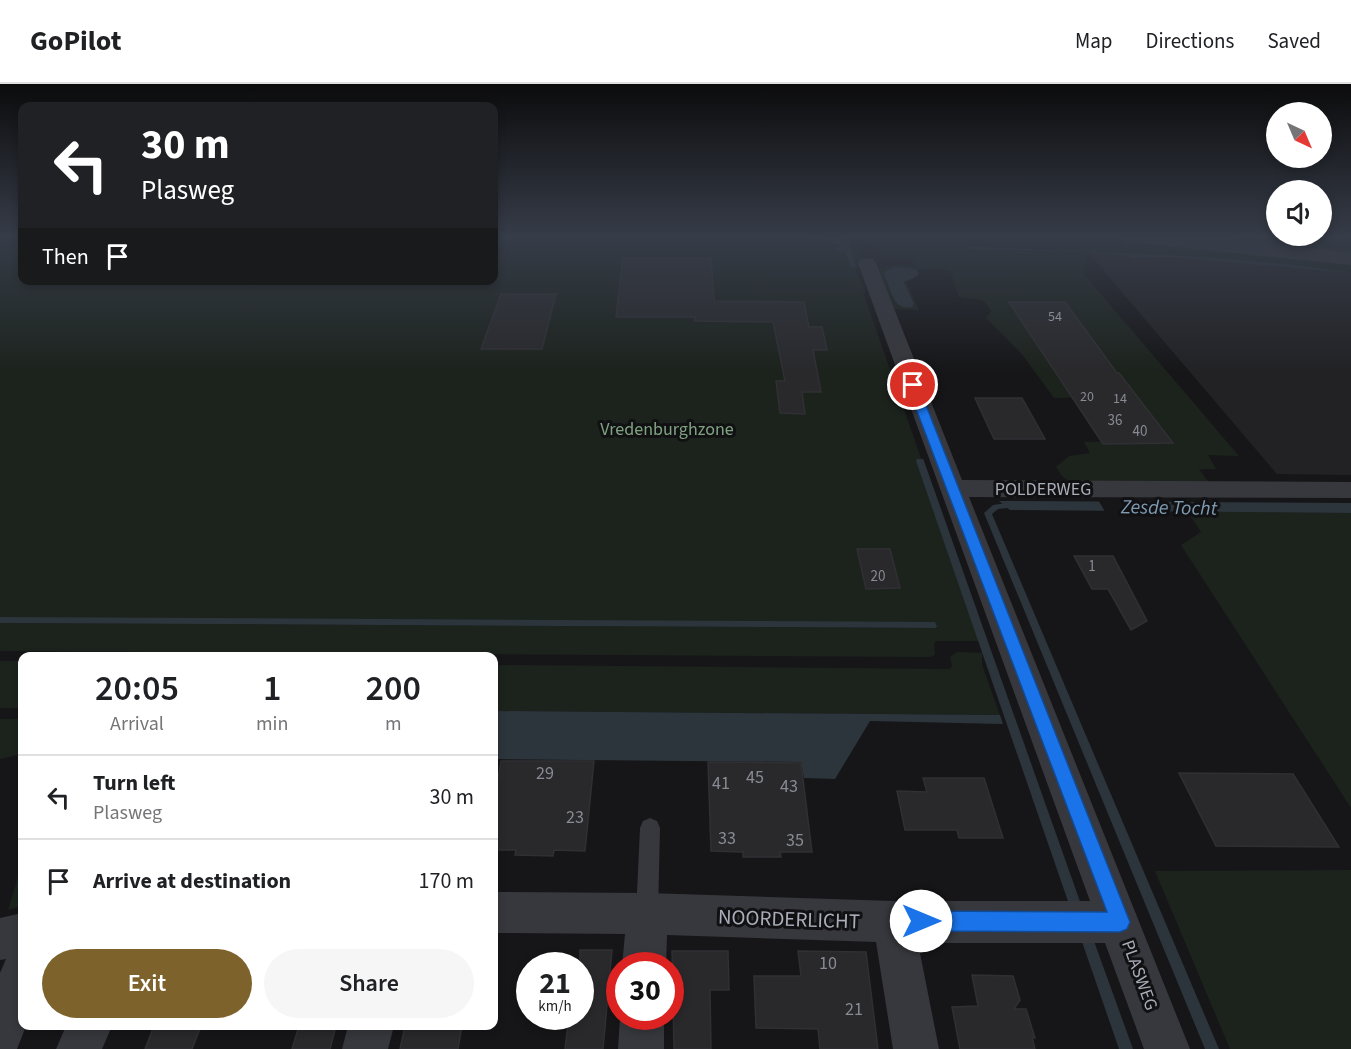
<!DOCTYPE html>
<style>
body{margin:0;font-family:"Source Sans 3",sans-serif;background:#f6f6f6;color:#202124;height:100vh;display:flex;flex-direction:column;font-size:22px;white-space:nowrap}
*{box-sizing:border-box;margin:0}
p{font-size:20px;color:#757577}
.icon{flex:none;width:33px;height:33px;fill:none;stroke:currentColor;stroke-width:2;stroke-linecap:round;stroke-linejoin:round}
.map{position:relative;flex:1;overflow:hidden}
.drawer{position:absolute;left:18px;top:568px;width:480px;height:378px;display:flex;flex-direction:column;background:#fff;border-radius:12px;box-shadow:0 3px 9px #0003}
.drawer>*{flex:none}
.banner{position:absolute;left:18px;top:18px;width:480px;height:183px;border-radius:12px;box-shadow:0 3px 9px #0003;background:#202124;color:#fff;overflow:hidden}
.needle{width:39px;rotate:136deg}
.fabs{position:absolute;left:1266px;top:18px;display:grid;gap:12px}
.fabs a{display:grid;place-items:center;width:66px;height:66px;border-radius:50%;background:#fff;box-shadow:0 3px 9px #0003;font-size:30px}
.speed{position:absolute;left:516px;top:868px;display:flex;gap:12px;font-size:30px;font-weight:700;text-align:center}
.speed>*{display:grid;place-content:center;width:78px;height:78px;border-radius:50%;background:#fff;box-shadow:0 3px 9px #0003;line-height:1}
.speed small{font-size:15px;font-weight:400}
.speed .limit{border:9px solid #d22;background:#fff;color:#111}
.pin{position:absolute;display:grid;place-items:center;width:51px;height:51px;color:#fff;margin:-26px;border:3px solid #fff;border-radius:50%;box-shadow:0 2px 6px #0007}
.me{position:absolute;width:66px;margin:-33px;rotate:90deg;stroke-linejoin:round;filter:drop-shadow(0 0 4px #0008)}
.turn{display:flex;align-items:center;gap:21px;height:126px;padding:0 24px;font-size:27px}
.turn .icon{width:78px;height:78px;stroke-width:2.5}
.turn b{display:block;font-size:42px;line-height:51px}
.then{display:flex;align-items:center;height:57px;padding:0 24px;background:#0003;gap:12px;font-size:22px}
.eta{display:flex;justify-content:space-evenly;align-items:center;height:102px;text-align:center}
.eta b{font-size:36px;font-weight:600;line-height:42px}
.action{display:flex;gap:12px;margin-top:auto;padding:12px 24px}
.action a{flex:1;height:69px;border-radius:36px;background:#7e622b;color:#fff;font-size:24px;font-weight:600;line-height:69px;text-align:center}
.action a+a{background:#f6f6f6;color:#202124}
ul{padding:0;list-style:none}
li{display:flex;align-items:center;gap:18px;height:84px;padding:0 24px;border-top:2px solid #e0e0e0}
li div{flex:1}
li b{display:block;font-size:22px}
li em{font-style:normal}
header{display:flex;align-items:center;gap:36px;box-sizing:border-box;height:84px;padding:0 30px;background:#fff;border-bottom:2px solid #e0e0e0}
header strong{font-size:28px}
nav{display:flex;gap:33px;margin-inline-start:auto;font-size:21px}
.map>svg:first-child{display:block}
</style>
<header>
<strong>GoPilot</strong>
<nav><a>Map</a><a>Directions</a><a>Saved</a></nav>
</header>
<div class="map">
<svg width="1351" height="965" viewBox="0 0 1351 965">
<rect width="100%" height="100%" fill="#161618"/>
<polygon fill="#222225" points="1074,152 1351,152 1351,391 1277,390"/>
<g fill="#1c231d">
<polygon points="0,152 22,152 22,196 494,196 494,152 730,152 846,158 855,184 845,156 783,152 849,152 851,157 855,157 863,180 855,185 866,208 863,208 979,540 975,541 981,557 936,557 934,560 935,571 930,573 0,567 0,539 936,544 937,542 937,540 0,535"/>
<polygon points="868,152 1100,152 1209,161 1351,177 1351,188 1188,172 963,162 971,165 1088,170 1083,189 1239,372 1208,371 1216,385 1199,385 1210,400 1070,398 1062,392 1056,383 1069,372 1090,369 1084,358 1126,357 1098,313 1054,314 1021,269 986,234 991,227 983,216 959,213 950,186 889,185 884,191 886,194 914,222 904,197 906,197 919,226 892,225 878,186 887,182 915,181 912,176 882,173 874,160 867,160 869,157"/>
<polygon points="1231,152 1335,152 1351,155 1351,166"/>
<polygon points="1187,427 1351,429 1351,724 1181,461 1201,448"/>
<polygon points="957,568 982,569 982,581 1000,631 494,627 494,581 950,585 952,582 950,573"/>
<rect x="0" y="577" width="22" height="47"/>
<polygon points="0,635 22,635 22,670 0,675"/>
<polygon points="22,779 22,822 8,826"/>
<polygon points="1351,786 1351,965 1230,965 1155,787"/>
</g>
<g fill="#2c353c">
<polygon points="707,152 843,155 848,157 856,183 851,183 845,168 834,166 833,164 842,162 826,156"/>
<polygon points="961,162 1188,172 1296,181 1351,189 1173,173 1135,174 1106,169 971,165"/>
<path d="M 895,183 L 916,185 L 919,190 L 912,195 L 904,198 L 914,220 L 912,223 C 892,227 892,205 884,191 L 886,187 Z"/>
<polygon points="999,417 1351,419 1351,429 1010,426"/>
<polygon points="0,533 935,538 937,542 936,544 0,539"/>
<polygon points="494,627 1000,631 1003,640 870,637 835,695 804,694 801,678 494,675"/>
</g>
<polygon fill="#161618" points="1097,414 1123,414 1132,431 1107,431"/>
<g fill="none" stroke-linecap="round" stroke-linejoin="round">
<g fill="#2c353c" fill-rule="evenodd">
<polygon points="917,375 923,375 924,377 1083,826 1081,830 1077,832 1073,830 1071,826 916,377"/>
<polygon points="1014,418 1017,419 1018,421 1017,423 998,425 992,430 1219,965 1205,965 984,429 993,421"/>
<polygon points="1085,843 1089,845 1091,849 1133,965 1119,965 1079,849 1081,845"/>
</g>
</g>
<g fill="#29292c" stroke="#303034" stroke-width="1.5">
<polygon points="623,174 711,174 714,217 804,218 809,243 822,243 827,266 813,266 821,308 802,308 805,330 780,329 776,297 785,297 773,238 695,237 695,233 616,233"/>
<polygon points="501,210 556,210 542,265 481,265"/>
<polygon points="1009,218 1065,218 1117,289 1119,289 1173,359 1103,360"/>
<polygon points="975,314 1022,314 1045,355 994,355"/>
<polygon points="857,465 890,465 900,504 866,505"/>
<polygon points="1074,472 1113,472 1147,537 1131,546 1108,505 1092,505"/>
<polygon points="501,677 594,677 585,767 554,766 553,772 515,771 516,766 494,766 494,717"/>
<polygon points="708,678 801,679 812,768 780,768 781,773 743,773 743,768 711,767"/>
<polygon points="1179,689 1293,690 1339,763 1216,762"/>
<polygon points="923,694 984,694 1003,754 959,754 957,746 905,746 897,707 927,708"/>
<polygon points="580,866 612,866 603,965 565,965 569,933 580,933"/>
<polygon points="672,867 728,867 729,906 710,906 711,965 674,965"/>
<polygon points="798,867 866,868 878,965 820,965 818,945 756,944 754,892 801,892"/>
<polygon points="972,891 1013,892 1020,916 1014,925 1026,925 1035,954 1032,953 1035,965 960,965 952,923 978,922"/>
<polygon points="154,942 201,942 192,965 145,965"/>
<polygon points="299,942 336,942 330,965 292,965"/>
<polygon points="405,942 462,942 458,965 400,965"/>
</g>
<g fill="none" stroke-linecap="round" stroke-linejoin="round">
<polygon fill="#37383d" fill-rule="evenodd" points="650,734 657,737 660,744 658,830 655,838 647,841 639,838 636,830 640,744 643,737"/>
<g fill="#37383d" fill-rule="evenodd">
<polygon points="867,174 873,175 876,179 962,396 1351,398 1351,414 969,413 1190,965 1144,965 1105,859 918,859 939,965 893,965 876,858 667,851 666,882 622,882 625,850 494,849 494,808 647,809 893,817 1090,817 858,179 861,175"/>
<polygon points="22,829 22,942 26,942 17,965 0,965 0,889 6,875 0,876 0,834"/>
<polygon points="620,933 664,933 664,965 618,965"/>
<polygon points="66,942 112,942 102,965 56,965"/>
<polygon points="348,942 394,942 388,965 342,965"/>
</g>
<polygon fill="#37383d" fill-rule="evenodd" points="1118,152 1200,152 1351,169 1351,181 1127,158 1120,156"/>
</g>
<linearGradient id="sky" x2="0" y2="1"><stop stop-color="#0c0c0d"/><stop offset="0.53" stop-color="#363c48"/><stop offset="1" stop-color="#363c48" stop-opacity="0"/></linearGradient>
<rect width="1351" height="288" fill="url(#sky)"/>
<polygon fill="#1a73e8" stroke="#114b97" stroke-width="1.5" points="913,298 918,301 1130,838 1127,845 1120,848 921,847 914,844 911,837 914,830 921,827 1107,828 907,301"/>
<g text-anchor="middle" stroke-width="6" stroke-linejoin="round" paint-order="stroke">
<g font-size="14" fill="#888b94">
<text x="1055" y="237">54</text>
<text x="1087" y="317">20</text>
<text x="1120" y="319">14</text>
</g>
<g font-size="15" fill="#888b94">
<text x="1115" y="341">36</text>
<text x="1140" y="352">40</text>
<text x="1092" y="487">1</text>
<text x="878" y="497">20</text>
</g>
<g font-size="18" fill="#7fa381" stroke="#111113">
<text x="667" y="351">Vredenburghzone</text>
</g>
<g font-size="18" fill="#a8adb8" stroke="#111113">
<text x="1043" y="411">POLDERWEG</text>
<text transform="translate(1140 891) rotate(70)" y="6">PLASWEG</text>
</g>
<g font-size="18" fill="#888b94">
<text x="545" y="695">29</text>
<text x="755" y="699">45</text>
<text x="721" y="705">41</text>
<text x="789" y="708">43</text>
<text x="575" y="739">23</text>
<text x="727" y="760">33</text>
<text x="795" y="762">35</text>
<text x="828" y="885">10</text>
<text x="854" y="931">21</text>
</g>
<g font-size="20" font-style="italic" fill="#7f9bb3" stroke="#111113">
<text transform="translate(1169 423) rotate(1)" y="7">Zesde Tocht</text>
</g>
<g font-size="21" fill="#a8adb8" stroke="#111113">
<text transform="translate(789 835) rotate(2)" y="7">NOORDERLICHT</text>
</g>
</g>
</svg>
<div class="fabs">
<a><svg class="needle" viewBox="-14 -14 28 28"><path d="M0-13l5 13h-10z" fill="#e53935"/><path d="M0 13l5-13h-10z" fill="#757577"/></svg></a>
<a><svg class="icon" aria-label="sound" viewBox="0 0 24 24"><path d="M4 9h4l5-4v14l-5-4H4zM17 9q2 3 0 6"/></svg></a>
</div>
<div class="speed"><div>21<small>km/h</small></div><div class="limit">30</div></div>
<div class="pin" style="left:913px;top:301px;background:#d93025"><svg class="icon" aria-label="arrive" viewBox="0 0 24 24"><path d="M6 21V4h12l-3 4 3 4H6"/></svg></div>
<svg class="me" style="left:921px;top:837px" viewBox="-20 -20 40 40"><circle r="19" fill="#fff"/><path d="M0-13L10 11 0 6-10 11z" fill="#1a73e8"/></svg>
<div class="banner">
<div class="turn"><svg class="icon" aria-label="left" viewBox="0 0 24 24"><path d="M17 20v-9H6M10 6l-5 5 5 5"/></svg><div><b>30 m</b>Plasweg</div></div>
<div class="then">Then<svg class="icon" aria-label="arrive" viewBox="0 0 24 24"><path d="M6 21V4h12l-3 4 3 4H6"/></svg></div>
</div>
<section class="drawer">
<div class="eta">
<div><b>20:05</b><p>Arrival</p></div>
<div><b>1</b><p>min</p></div>
<div><b>200</b><p>m</p></div>
</div>
<ul>
<li><svg class="icon" aria-label="left" viewBox="0 0 24 24"><path d="M17 20v-9H6M10 6l-5 5 5 5"/></svg><div><b>Turn left</b><p>Plasweg</p></div><em>30 m</em></li>
<li><svg class="icon" aria-label="arrive" viewBox="0 0 24 24"><path d="M6 21V4h12l-3 4 3 4H6"/></svg><div><b>Arrive at destination</b></div><em>170 m</em></li>
</ul>
<div class="action"><a>Exit</a><a>Share</a></div>
</section>
</div>
